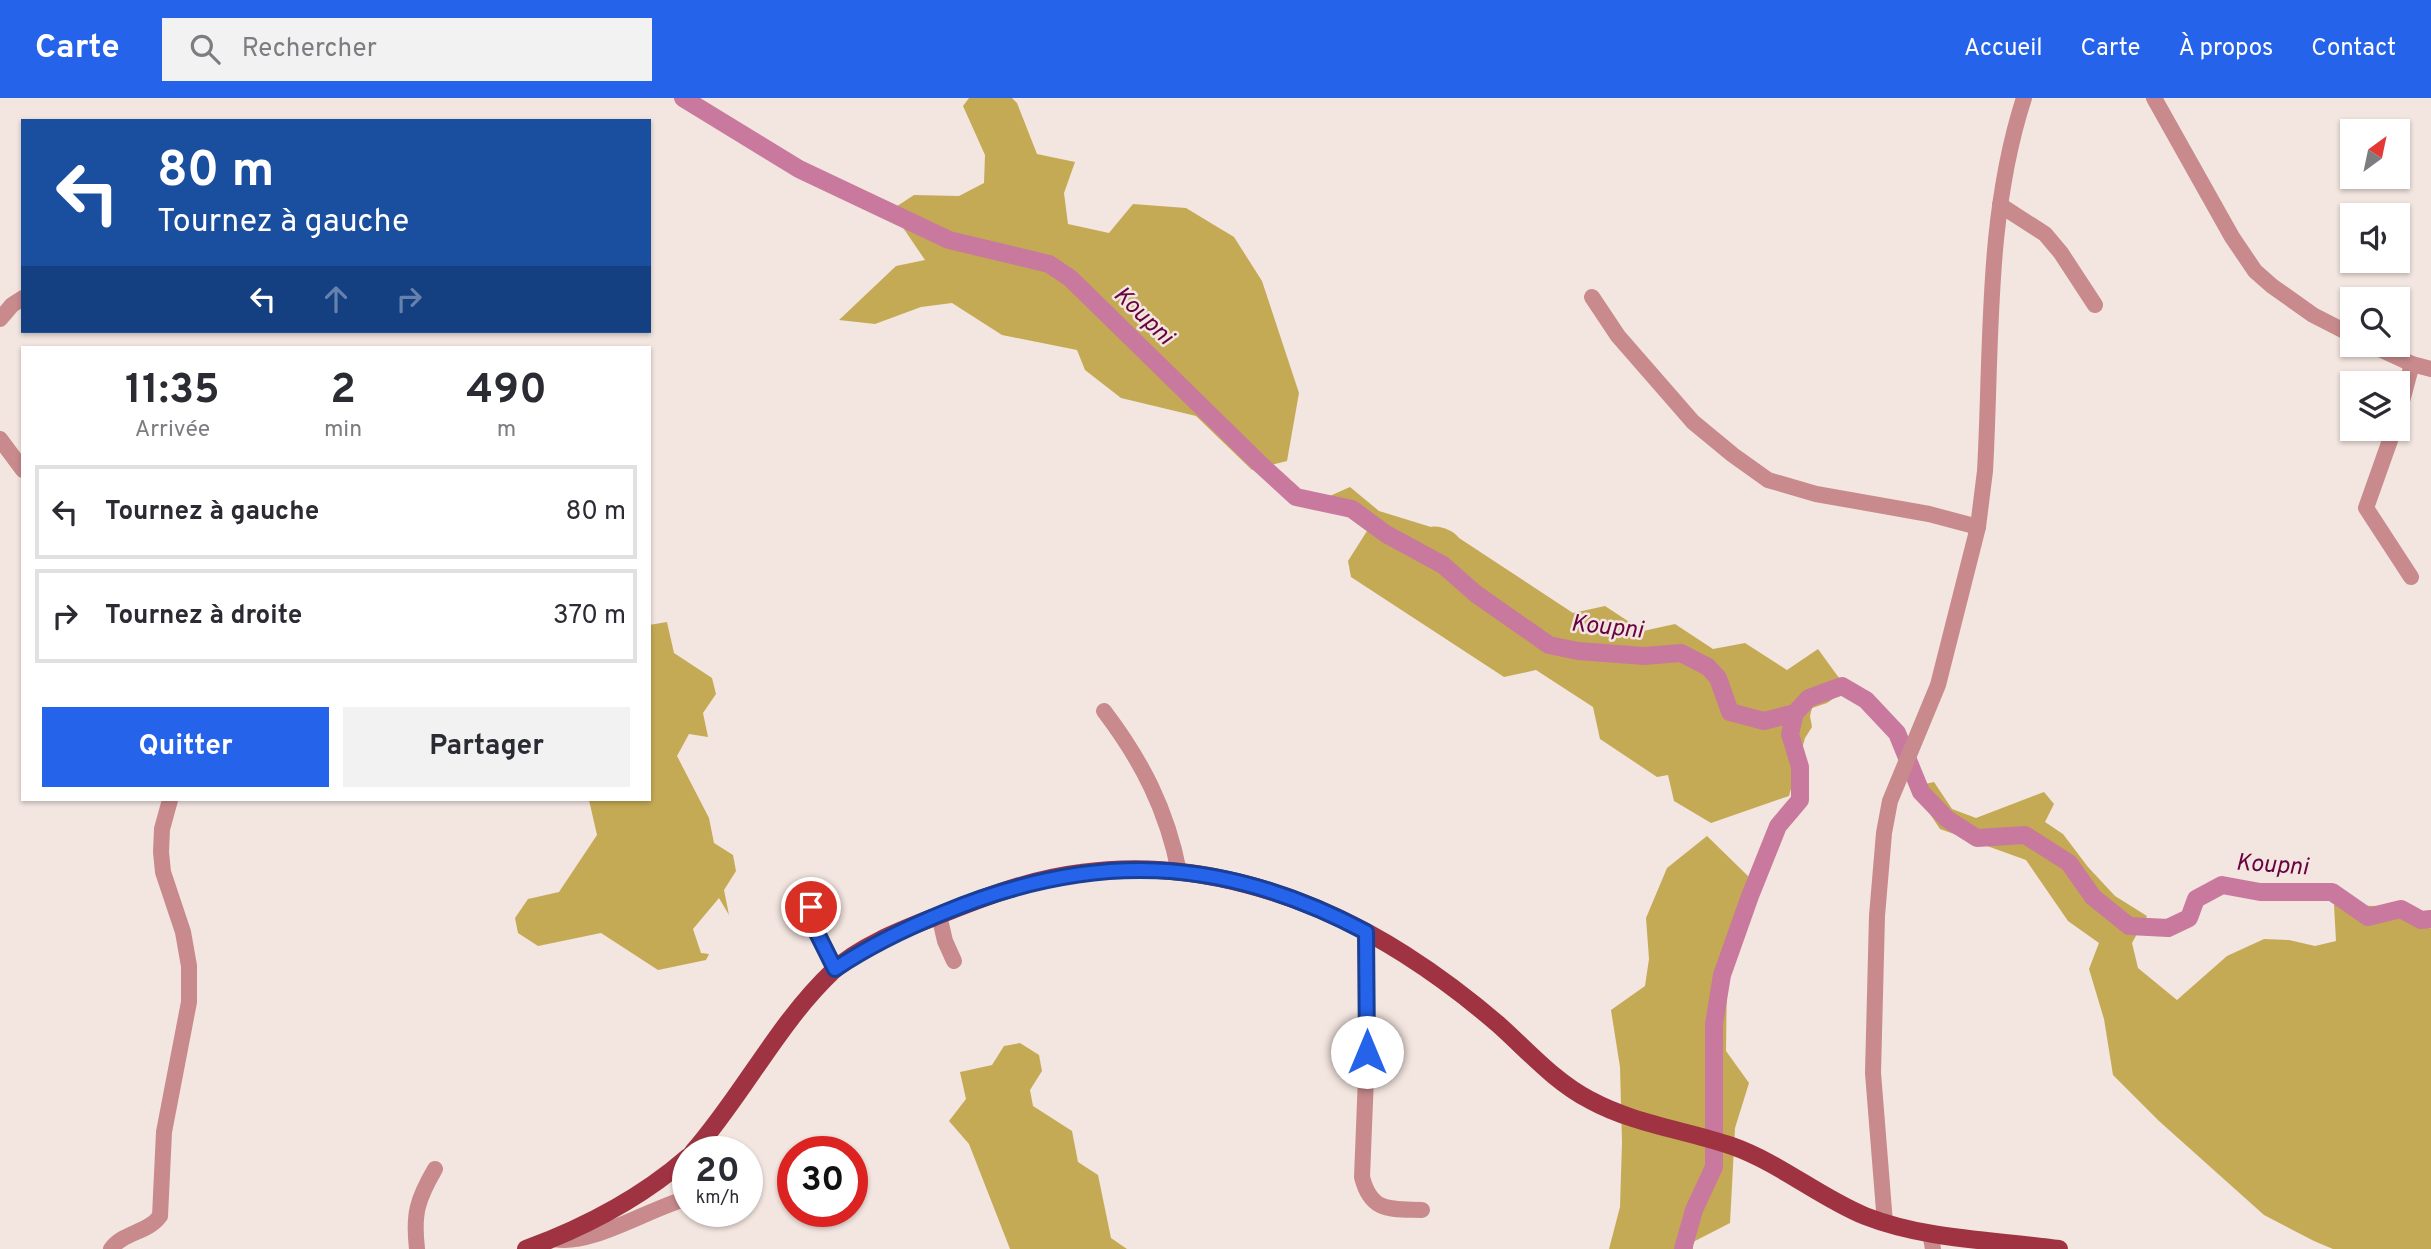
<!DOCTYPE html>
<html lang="fr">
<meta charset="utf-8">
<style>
body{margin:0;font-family:Overpass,sans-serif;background:#f2f2f3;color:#2b2b33;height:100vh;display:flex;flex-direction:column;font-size:26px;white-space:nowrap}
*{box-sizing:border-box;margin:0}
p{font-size:23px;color:#7c7c81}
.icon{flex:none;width:38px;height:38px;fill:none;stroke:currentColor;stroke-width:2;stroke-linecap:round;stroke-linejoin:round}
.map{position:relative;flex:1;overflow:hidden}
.sheet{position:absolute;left:21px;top:248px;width:630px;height:455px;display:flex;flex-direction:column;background:#fff;border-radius:0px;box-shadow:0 2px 5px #0004}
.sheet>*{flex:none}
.hud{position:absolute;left:21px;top:21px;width:630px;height:214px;border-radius:0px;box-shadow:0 2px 5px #0004;background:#1a4fa0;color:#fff;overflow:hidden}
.needle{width:46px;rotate:33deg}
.controls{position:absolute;left:2340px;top:21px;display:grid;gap:14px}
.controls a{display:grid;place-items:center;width:70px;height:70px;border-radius:0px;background:#fff;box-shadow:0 2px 5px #0004;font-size:35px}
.speed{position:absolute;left:672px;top:1038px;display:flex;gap:14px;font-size:35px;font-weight:700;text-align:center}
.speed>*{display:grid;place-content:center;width:91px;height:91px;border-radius:50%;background:#fff;box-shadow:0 2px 5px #0004;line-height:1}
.speed small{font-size:18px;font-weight:400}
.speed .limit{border:10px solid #d22;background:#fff;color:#111}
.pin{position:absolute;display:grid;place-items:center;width:60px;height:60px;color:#fff;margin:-30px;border:4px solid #fff;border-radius:50%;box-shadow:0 2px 7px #0007}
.me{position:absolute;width:77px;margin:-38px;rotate:0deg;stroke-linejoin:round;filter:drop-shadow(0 0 5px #0008)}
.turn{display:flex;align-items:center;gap:24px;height:147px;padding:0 21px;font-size:32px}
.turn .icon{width:91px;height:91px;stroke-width:2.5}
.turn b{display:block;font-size:49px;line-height:60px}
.lanes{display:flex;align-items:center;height:66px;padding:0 21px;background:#0003;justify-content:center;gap:35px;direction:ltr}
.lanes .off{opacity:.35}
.eta{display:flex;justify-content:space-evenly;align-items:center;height:119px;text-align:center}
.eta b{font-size:42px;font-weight:700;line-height:49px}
.action{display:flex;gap:14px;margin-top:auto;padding:14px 21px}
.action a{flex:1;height:80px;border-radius:0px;background:#2563eb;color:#fff;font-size:28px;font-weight:700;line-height:80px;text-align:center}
.action a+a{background:#f2f2f3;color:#2b2b33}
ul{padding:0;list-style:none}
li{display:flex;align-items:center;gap:21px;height:94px;margin:0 14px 10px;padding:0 7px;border:4px solid #e1e1e2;border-radius:0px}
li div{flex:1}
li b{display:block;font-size:26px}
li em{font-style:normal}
header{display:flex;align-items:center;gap:42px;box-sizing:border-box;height:98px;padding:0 35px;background:#2563eb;color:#fff}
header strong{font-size:33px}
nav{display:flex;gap:38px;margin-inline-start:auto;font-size:24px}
.search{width:490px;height:63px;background:#f2f2f3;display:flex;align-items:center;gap:18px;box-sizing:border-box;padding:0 24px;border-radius:0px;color:#7c7c81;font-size:26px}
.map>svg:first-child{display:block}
</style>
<header>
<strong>Carte</strong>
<div class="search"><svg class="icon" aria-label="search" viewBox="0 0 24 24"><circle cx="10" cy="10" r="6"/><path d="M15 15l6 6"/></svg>Rechercher</div>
<nav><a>Accueil</a><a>Carte</a><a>À propos</a><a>Contact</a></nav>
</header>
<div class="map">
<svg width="2431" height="1151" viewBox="0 0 2431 1151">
<rect width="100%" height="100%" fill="#f3e5df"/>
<g fill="#c5aa55">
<polygon points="969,0 1012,0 1017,5 1037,56 1075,64 1064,95 1068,126 1109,135 1133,106 1186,110 1234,139 1262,183 1299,295 1287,363 1252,372 1196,318 1121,300 1085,272 1077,252 1002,237 952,205 921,209 875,226 839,222 896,168 925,162 891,112 914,97 959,98 984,85 985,57 963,8"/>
<path d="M 1350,389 L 1379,413 L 1431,429 C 1440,427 1454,433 1459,440 L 1573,515 L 1605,508 L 1643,533 L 1675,526 L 1713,551 L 1745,545 L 1787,572 L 1818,551 L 1847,591 L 1827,605 L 1812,610 L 1810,618 L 1812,629 L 1805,640 L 1789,698 L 1711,725 L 1674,703 L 1668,677 L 1657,679 L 1600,641 L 1593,609 L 1536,572 L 1504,579 L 1351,479 L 1348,463 L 1367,433 L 1323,401 Z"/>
<polygon points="667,524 674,555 712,580 716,596 703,615 708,639 689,636 677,658 709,720 714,745 733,757 736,773 724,792 729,817 719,800 693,831 701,855 709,856 706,862 658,872 601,835 538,848 518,835 515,820 528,801 559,794 597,737 589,702 649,702 649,527"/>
<polygon points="1934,684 1952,711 1976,720 2044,694 2054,706 2045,724 2063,736 2088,769 2115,798 2147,818 2132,845 2138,870 2177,902 2227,858 2264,841 2289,842 2315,848 2336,843 2334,807 2378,808 2422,814 2431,831 2431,1151 2333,1151 2314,1143 2264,1117 2159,1023 2113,977 2104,921 2089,871 2099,845 2068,823 2026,762 1940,731 1912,689"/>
<polygon points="1707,738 1748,778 1741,842 1727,877 1726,953 1749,985 1735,1030 1730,1125 1693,1144 1693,1151 1609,1151 1620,1109 1622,1044 1620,969 1611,912 1645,888 1649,861 1646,820 1667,770"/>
<polygon points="1020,945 1039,957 1042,973 1030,992 1033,1008 1072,1033 1078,1064 1098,1077 1111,1140 1127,1151 1010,1151 969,1046 949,1023 966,1001 960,974 992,967 1004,948"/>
</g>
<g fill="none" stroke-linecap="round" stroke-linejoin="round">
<g stroke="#c9799d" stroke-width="18">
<polyline points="683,0 799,71 949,142 1049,166 1070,180 1260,366 1296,399 1352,411 1386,436 1443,467 1476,496 1549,547 1578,553 1644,558 1681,555 1708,569 1718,580 1730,614 1764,623 1795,615 1809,600 1842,588 1866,602 1897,635 1921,694 1947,721 1977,740 2025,737 2069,765 2093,799 2129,828 2168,830 2189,820 2196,801 2222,787 2260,794 2332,794 2368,819 2401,811 2421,822 2431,821"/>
<polyline points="1683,1151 1694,1112 1714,1069 1714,926 1722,877 1750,798 1778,728 1800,702 1800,669 1790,636 1795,615"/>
</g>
<g stroke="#c88a8c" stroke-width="16">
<polyline points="2154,0 2232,139 2255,173 2272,188 2313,217 2352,237"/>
<polyline points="2000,107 2045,136 2061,155 2095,207"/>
<polyline points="1592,199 1618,238 1693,324 1733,357 1768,382 1816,396 1929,416 1978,429"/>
<polyline points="0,221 12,207 23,200"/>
<polyline points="2371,247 2412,266 2431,271"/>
<polyline points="2398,318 2412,266"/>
<polyline points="2394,331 2366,410 2411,479"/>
<polyline points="0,341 23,372"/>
<path d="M 1104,613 C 1142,663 1167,712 1179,774"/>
<polyline points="823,799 811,809 809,815 835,871"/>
<polyline points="939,817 945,843 954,863"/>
<path d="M 1366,833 L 1367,954 L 1362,1079 C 1371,1115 1391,1111 1422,1112"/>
<path d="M 1885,1125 L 1873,975 L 1877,818 L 1884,735 L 1890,703 L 1938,587 L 1978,429 L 1985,373 C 1992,249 1985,120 2024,0"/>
<polyline points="1930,1135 1933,1151"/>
<path d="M 554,1141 C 590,1149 650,1110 688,1100"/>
<path d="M 111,1151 C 123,1134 148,1135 160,1118 L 164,1034 L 189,904 L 189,868 L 183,834 L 163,774 L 161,754 L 162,731 L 170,702"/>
<path d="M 417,1151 C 413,1116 417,1102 435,1071"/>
</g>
<g stroke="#a03341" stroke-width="18">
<path d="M 693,1054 C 743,997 778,925 833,873 C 859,848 904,831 937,818 C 984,799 1031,781 1081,775 C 1193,759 1309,796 1404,856 C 1437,877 1469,901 1499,927 C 1528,953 1555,984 1590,1002 C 1634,1026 1685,1032 1732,1048 C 1780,1065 1819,1099 1865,1118 C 1926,1142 1995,1142 2059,1151"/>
<path d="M 526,1151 C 583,1130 642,1099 688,1059"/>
</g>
</g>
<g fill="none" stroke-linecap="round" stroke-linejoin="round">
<defs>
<path id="route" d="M 811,809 L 809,815 L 811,823 L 835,871 C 869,848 904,831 943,815 C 1092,753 1222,757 1366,834 L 1367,954"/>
</defs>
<use href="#route" stroke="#184099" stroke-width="18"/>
<use href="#route" stroke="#2563eb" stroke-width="12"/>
</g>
<g text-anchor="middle" stroke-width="5" stroke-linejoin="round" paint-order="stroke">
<g font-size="24" font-style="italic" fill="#680240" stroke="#f3e5df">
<text transform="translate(1144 217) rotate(44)" y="8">Koupni</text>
<text transform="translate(1607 528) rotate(6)" y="8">Koupni</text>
<text transform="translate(2272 766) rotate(4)" y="8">Koupni</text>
</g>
</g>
</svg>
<div class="controls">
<a><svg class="needle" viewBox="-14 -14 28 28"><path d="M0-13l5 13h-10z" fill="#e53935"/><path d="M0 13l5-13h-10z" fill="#7c7c81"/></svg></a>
<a><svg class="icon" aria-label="sound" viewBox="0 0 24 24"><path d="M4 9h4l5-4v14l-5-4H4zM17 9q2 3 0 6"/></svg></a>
<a><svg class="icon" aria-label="search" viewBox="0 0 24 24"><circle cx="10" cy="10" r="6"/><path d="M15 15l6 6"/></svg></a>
<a><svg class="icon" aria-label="layers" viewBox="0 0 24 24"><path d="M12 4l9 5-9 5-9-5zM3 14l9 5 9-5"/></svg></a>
</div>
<div class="speed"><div>20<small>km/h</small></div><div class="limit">30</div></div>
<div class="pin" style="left:811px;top:809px;background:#d93025"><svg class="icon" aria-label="arrive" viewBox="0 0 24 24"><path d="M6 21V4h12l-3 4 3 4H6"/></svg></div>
<svg class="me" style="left:1367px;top:954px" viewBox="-20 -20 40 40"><circle r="19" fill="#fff"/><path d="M0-13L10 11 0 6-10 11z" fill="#2563eb"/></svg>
<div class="hud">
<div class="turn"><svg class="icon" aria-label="left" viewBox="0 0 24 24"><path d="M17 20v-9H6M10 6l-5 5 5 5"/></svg><div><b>80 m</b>Tournez à gauche</div></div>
<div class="lanes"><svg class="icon" aria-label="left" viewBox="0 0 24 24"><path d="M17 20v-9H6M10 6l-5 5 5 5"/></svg><svg class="icon off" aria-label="ahead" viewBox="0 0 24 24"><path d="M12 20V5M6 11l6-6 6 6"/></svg><svg class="icon off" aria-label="right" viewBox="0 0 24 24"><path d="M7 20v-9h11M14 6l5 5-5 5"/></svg></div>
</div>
<section class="sheet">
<div class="eta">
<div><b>11:35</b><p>Arrivée</p></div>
<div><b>2</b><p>min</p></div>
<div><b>490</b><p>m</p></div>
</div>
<ul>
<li><svg class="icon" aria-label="left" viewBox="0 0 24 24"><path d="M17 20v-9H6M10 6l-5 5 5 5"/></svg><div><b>Tournez à gauche</b></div><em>80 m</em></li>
<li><svg class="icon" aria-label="right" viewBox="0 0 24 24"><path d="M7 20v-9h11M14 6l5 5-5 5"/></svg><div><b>Tournez à droite</b></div><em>370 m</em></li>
</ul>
<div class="action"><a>Quitter</a><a>Partager</a></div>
</section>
</div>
